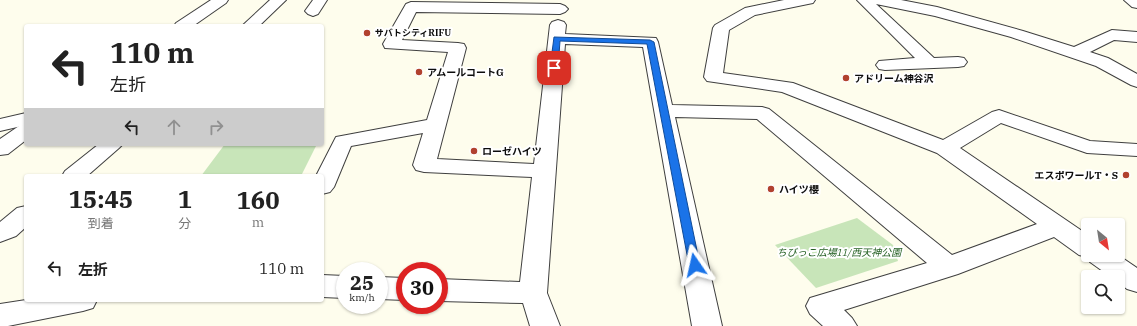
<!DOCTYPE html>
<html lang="ja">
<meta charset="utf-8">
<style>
body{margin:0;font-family:"IBM Plex Serif","Noto Sans JP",serif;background:#f2f2f2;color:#222;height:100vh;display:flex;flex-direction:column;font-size:15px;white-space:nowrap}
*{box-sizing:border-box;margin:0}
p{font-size:13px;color:#767676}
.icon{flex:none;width:22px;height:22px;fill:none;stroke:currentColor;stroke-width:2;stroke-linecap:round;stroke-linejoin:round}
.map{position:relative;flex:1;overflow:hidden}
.side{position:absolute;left:24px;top:174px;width:300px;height:128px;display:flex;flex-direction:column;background:#fff;border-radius:4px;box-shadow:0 1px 3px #0004}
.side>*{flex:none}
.guide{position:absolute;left:24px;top:24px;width:300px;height:122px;border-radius:4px;box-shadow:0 1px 3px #0004;background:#fff;color:#222;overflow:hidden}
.needle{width:26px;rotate:150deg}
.controls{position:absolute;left:1081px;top:218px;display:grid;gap:8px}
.controls a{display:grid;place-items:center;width:44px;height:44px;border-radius:4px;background:#fff;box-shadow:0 1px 3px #0004;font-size:20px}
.speed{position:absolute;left:336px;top:262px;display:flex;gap:8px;font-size:20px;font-weight:700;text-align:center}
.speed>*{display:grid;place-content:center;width:52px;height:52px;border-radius:50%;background:#fff;box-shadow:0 1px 3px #0004;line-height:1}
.speed small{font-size:10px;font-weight:400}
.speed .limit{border:6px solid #d22;background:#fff;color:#111}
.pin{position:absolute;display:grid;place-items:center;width:34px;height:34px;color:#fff;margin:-17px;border-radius:8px;box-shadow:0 2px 6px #0006}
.me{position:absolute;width:44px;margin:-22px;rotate:349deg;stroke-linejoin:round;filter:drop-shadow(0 0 3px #0008)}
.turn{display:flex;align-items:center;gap:14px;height:84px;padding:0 20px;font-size:18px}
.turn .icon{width:52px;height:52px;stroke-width:2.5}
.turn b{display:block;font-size:28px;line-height:34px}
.lanes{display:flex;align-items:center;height:38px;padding:0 20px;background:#0003;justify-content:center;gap:20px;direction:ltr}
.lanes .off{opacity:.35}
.eta{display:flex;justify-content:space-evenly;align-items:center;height:68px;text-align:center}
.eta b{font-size:24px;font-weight:700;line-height:28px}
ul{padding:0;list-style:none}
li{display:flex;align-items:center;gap:12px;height:52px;padding:0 20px}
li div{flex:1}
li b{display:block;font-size:15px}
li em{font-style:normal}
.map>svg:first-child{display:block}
</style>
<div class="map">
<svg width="1137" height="326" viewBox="0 0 1137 326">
<rect width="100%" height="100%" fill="#fefded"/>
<g fill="#c8e5b9">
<polygon points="225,144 317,144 301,176 201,176"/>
<polygon points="857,218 893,245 898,261 816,288 775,245"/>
</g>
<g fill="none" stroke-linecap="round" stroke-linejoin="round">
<defs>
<g id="minor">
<polygon points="270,0 286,0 259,26 242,26"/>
<polygon points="313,0 327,0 318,14 313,16 308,14 305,11"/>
<polygon points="784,0 815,0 813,3 808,4 755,15 729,30 723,73 793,83 943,140 992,112 999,110 1090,141 1137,144 1137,156 1087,153 1001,123 960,148 1088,235 1088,255 1118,255 1137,268 1137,292 1127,289 1118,282 1118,277 1111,277 1090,262 1087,257 1079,255 1054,237 958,274 844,310 852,318 857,326 823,326 810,314 806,306 810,298 927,263 757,119 675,117 722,326 692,326 643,47 565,44 547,293 560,326 530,326 523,303 439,301 439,279 520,282 532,177 424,172 416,170 413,165 423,133 351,146 334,187 330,192 322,194 322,176 316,176 336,137 427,120 448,52 385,48 383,44 406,4 411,2 560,4 565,6 568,9 565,12 560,14 416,12 402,40 458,43 464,44 466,48 437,159 534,164 550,25 552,22 558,20 564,22 566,25 565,34 656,38 658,42 672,105 762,107 769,109 952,255 1037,224 937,153 782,92 707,81 704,77 713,28 715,25 745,8"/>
<polygon points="857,0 901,0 937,7 1023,31 1074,47 1112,30 1137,32 1137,42 1114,40 1090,52 1108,58 1137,74 1137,87 1131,85 1096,66 1011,37 935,16 876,4 934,58 958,57 964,58 967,62 964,66 958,67 885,70 879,69 876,65 879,61 915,58"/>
<polygon points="1124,0 1137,0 1137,8 1132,7"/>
<polygon points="26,113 26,125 0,131 0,119"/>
<polygon points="99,144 123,144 119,148 87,176 62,176 65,171"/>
<polygon points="26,206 26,227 16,236 0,242 0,222 17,208"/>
<polygon points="322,275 345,276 345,298 322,297"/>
<polygon points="379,277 405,278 405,300 379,299"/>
<polygon points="26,300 97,300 93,308 83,311 8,326 0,326 0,304"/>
</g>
<g id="tertiary">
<polygon points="211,0 228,0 226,3 193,26 174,26 176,23"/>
<polygon points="26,124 26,140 8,154 0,155 0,139 19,126"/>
</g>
</defs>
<use href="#minor" stroke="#3f3f3f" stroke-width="2"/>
<use href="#tertiary" stroke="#3f3f3f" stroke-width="2"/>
<use href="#minor" fill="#fff" fill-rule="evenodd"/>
<use href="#tertiary" fill="#fff" fill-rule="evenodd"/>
</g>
<polygon fill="#1a73e8" stroke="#114b97" points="554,37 650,40 654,42 700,265 698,267 691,267 689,265 647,44 560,41 558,68 554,70 550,68"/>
<g fill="#b1412f" stroke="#fff" stroke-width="1.5">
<circle cx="367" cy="33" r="4"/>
<circle cx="419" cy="72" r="4"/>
<circle cx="846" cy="78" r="4"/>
<circle cx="474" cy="151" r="4"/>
<circle cx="1126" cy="175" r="4"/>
<circle cx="771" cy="189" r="4"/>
</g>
<g text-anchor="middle" stroke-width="4" stroke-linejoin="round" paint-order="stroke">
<g font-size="9" font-weight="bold" fill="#0c0c0c" stroke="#fff" text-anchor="start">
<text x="375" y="36">サバトシティRIFU</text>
</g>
<g font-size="10" font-weight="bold" fill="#0c0c0c" stroke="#fff" text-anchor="start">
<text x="427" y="76">アムールコートG</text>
<text x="854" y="82">アドリーム神谷沢</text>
<text x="482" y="155">ローゼハイツ</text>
<text x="1118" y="179" text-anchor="end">エスポワールT・S</text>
<text x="779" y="193">ハイツ櫻</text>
</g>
<g font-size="10" font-style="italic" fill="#235f22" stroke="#fff">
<text x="839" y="256">ちびっこ広場11/西天神公園</text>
</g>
</g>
</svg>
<div class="controls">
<a><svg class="needle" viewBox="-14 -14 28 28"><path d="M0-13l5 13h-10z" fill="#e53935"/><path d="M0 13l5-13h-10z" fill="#767676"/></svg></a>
<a><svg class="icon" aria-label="search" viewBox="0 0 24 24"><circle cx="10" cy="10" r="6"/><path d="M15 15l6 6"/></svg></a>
</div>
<div class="speed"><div>25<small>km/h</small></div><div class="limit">30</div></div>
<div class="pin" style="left:554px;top:68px;background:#d93025"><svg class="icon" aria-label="arrive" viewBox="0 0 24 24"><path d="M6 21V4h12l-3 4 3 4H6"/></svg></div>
<svg class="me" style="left:695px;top:265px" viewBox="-20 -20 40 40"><path d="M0-17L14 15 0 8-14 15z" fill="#1a73e8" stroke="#fff" stroke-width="4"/></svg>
<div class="guide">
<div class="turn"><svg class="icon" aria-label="left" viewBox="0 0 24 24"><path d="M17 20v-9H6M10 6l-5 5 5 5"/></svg><div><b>110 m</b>左折</div></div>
<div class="lanes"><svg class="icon" aria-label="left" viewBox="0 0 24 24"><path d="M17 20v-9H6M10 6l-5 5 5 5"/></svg><svg class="icon off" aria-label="ahead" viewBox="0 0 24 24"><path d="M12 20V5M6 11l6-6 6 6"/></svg><svg class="icon off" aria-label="right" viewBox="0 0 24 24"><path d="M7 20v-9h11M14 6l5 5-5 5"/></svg></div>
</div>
<section class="side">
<div class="eta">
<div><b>15:45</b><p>到着</p></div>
<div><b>1</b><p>分</p></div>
<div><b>160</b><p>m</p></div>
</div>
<ul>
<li><svg class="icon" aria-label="left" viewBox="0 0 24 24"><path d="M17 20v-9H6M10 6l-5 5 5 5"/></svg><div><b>左折</b></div><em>110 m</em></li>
</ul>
</section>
</div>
